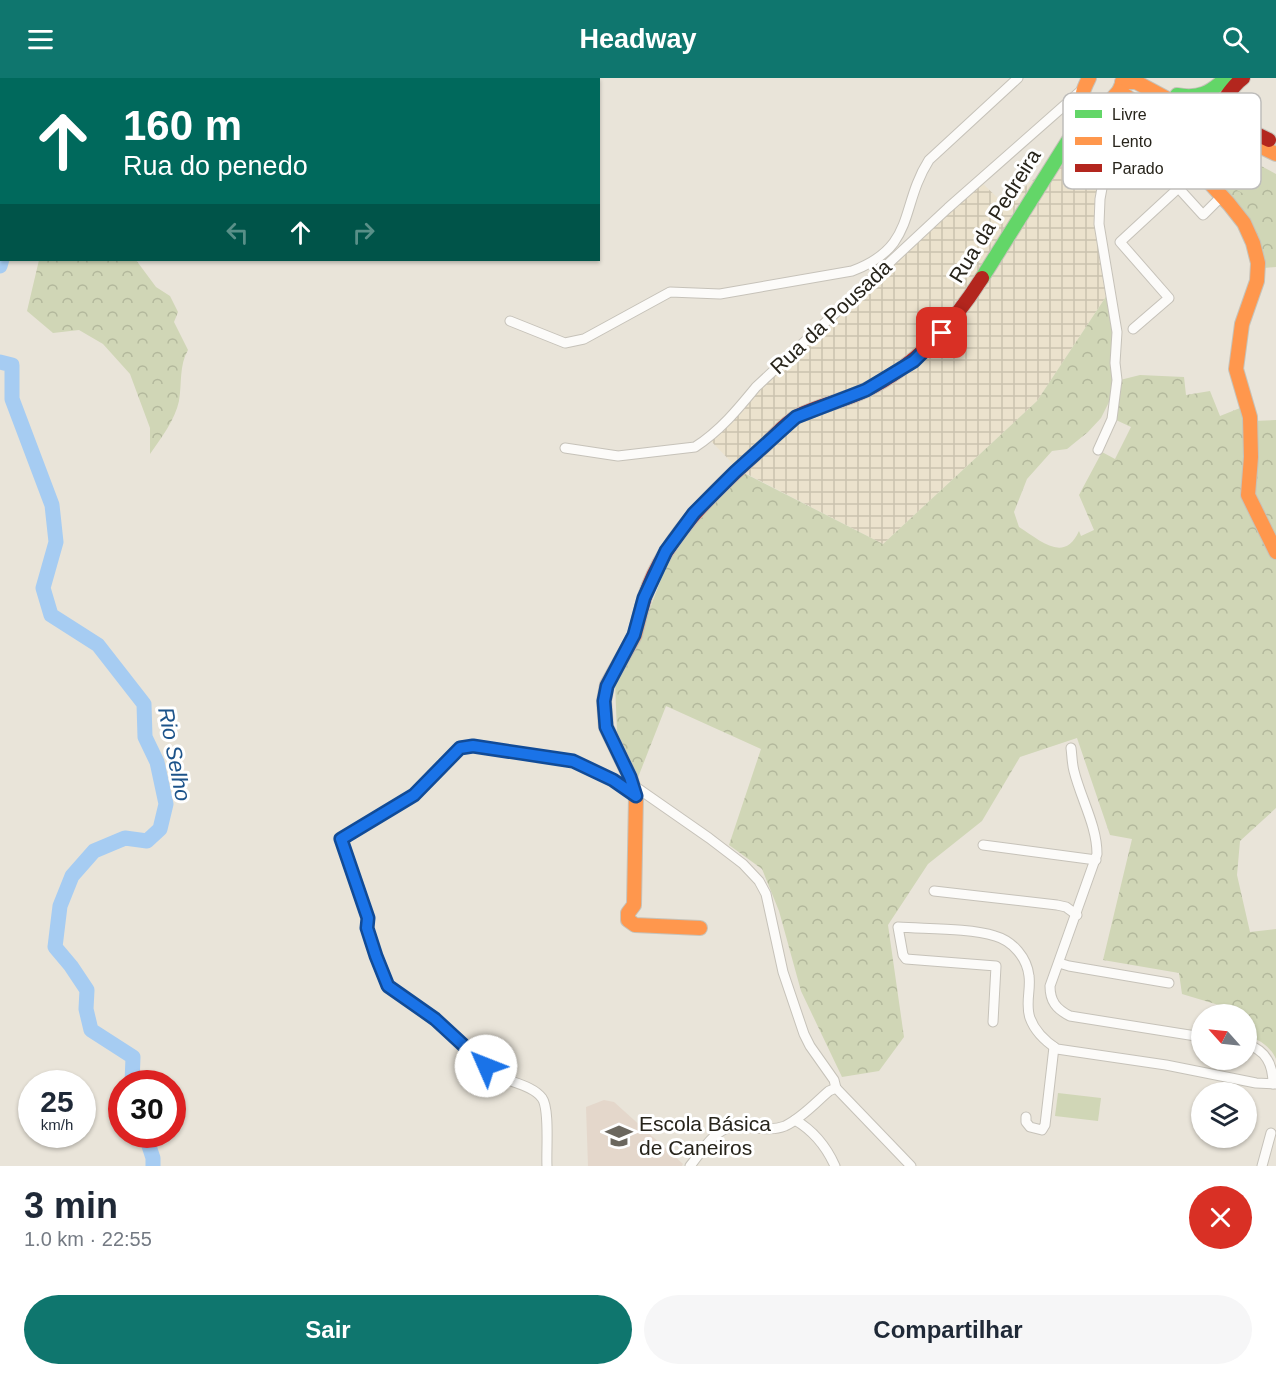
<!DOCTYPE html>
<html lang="pt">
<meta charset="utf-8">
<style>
body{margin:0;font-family:Helvetica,sans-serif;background:#f6f6f7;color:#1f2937;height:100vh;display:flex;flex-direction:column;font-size:22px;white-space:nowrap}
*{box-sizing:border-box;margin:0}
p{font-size:20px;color:#747a83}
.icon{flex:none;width:33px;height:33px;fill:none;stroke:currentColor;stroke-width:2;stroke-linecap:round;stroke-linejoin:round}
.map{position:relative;height:1088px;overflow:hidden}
.side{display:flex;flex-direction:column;background:#fff;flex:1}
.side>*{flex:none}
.guide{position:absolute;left:0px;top:0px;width:600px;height:183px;box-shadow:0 2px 4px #0004;background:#00695c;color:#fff;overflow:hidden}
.needle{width:39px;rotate:297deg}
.fabs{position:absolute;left:1191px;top:926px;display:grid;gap:12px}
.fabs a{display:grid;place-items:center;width:66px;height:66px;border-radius:50%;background:#fff;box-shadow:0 2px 4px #0004;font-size:30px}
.speed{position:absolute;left:18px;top:992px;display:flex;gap:12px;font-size:30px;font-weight:700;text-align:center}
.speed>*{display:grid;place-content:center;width:78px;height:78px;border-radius:50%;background:#fff;box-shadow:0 2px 4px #0004;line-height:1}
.speed small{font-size:15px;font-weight:400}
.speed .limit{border:9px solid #d22;background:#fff;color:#111}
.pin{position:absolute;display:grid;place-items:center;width:51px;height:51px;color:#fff;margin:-26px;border-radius:12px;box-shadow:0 3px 9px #0006}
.me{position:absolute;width:66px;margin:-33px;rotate:314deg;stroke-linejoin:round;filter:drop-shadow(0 0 4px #0008)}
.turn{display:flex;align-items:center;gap:21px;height:126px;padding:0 24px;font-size:27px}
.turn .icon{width:78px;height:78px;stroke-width:2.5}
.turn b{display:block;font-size:42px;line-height:51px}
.lanes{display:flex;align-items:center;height:57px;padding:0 24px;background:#0003;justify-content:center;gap:30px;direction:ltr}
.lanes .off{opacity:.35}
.round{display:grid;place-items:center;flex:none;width:63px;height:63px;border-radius:32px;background:#f6f6f7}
.headline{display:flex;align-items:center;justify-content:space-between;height:102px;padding:0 24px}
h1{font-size:36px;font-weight:700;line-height:45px}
.action{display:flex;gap:12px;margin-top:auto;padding:12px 24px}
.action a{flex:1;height:69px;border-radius:36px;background:#0f766e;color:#fff;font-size:24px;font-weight:700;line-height:69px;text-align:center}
.action a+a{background:#f6f6f7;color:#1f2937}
header{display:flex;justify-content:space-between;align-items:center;height:78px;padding:0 24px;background:#0f766e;color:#fff;font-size:27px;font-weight:700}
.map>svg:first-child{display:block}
</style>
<header><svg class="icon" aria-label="menu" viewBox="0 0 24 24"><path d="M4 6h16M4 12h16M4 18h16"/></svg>Headway<svg class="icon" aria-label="search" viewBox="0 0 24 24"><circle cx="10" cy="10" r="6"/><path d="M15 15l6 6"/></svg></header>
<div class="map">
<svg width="1276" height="1088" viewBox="0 0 1276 1088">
<defs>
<pattern id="industrial-grid" width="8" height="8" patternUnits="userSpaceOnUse" patternTransform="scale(1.5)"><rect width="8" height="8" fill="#ebe2cd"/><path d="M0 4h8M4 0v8" fill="none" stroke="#cac2af"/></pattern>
<pattern id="forest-crowns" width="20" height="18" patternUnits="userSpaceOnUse" patternTransform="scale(1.5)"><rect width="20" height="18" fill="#d0d6b6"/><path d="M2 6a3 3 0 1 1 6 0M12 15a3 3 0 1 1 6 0" fill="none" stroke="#b3b89c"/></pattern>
</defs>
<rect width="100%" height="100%" fill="#e9e4d9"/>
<polygon fill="url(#industrial-grid)" points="1081,44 1111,51 1100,121 1109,214 1037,323 883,466 739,392 708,360 979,102 1004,126 1056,83"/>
<polygon fill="#e4d7cb" points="604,1022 614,1024 683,1086 682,1088 588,1088 586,1029"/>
<g fill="url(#forest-crowns)">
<path d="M 1231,72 L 1276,96 L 1276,189 L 1264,190 C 1260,146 1238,125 1208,95 Z"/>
<path d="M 39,182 L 136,182 L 156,209 L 170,218 L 178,234 L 174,244 L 188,272 C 179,287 182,306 179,323 C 175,342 161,360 150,376 L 150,350 L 130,296 L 103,266 L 79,252 L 53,255 L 27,233 Z"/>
<path d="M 1109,214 L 1114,245 L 1115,312 L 1101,340 L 1088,354 L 1067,371 L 1052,373 L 1027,401 L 1014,434 L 1019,449 C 1040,462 1064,486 1079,453 L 1081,458 L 1094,452 L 1079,417 L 1102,374 L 1115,381 L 1131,349 L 1116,342 L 1120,302 L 1140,297 L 1184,299 L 1186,317 L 1210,313 L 1220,338 L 1245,328 L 1253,343 L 1276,342 L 1276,730 L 1240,763 L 1237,797 L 1250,854 L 1276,851 L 1276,981 C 1270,968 1260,962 1247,958 L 1246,936 L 1223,936 L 1222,928 L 1182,916 L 1179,895 L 1103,882 L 1132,761 L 1110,757 L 1077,660 L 1020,679 L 982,743 L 928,786 L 888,847 L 904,959 L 879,993 L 842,999 L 801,913 L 779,833 L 762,791 L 729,767 L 761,671 L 666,628 L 637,702 L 617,654 L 615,605 L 644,546 L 666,488 L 689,450 L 742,394 L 883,466 L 1037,323 Z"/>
</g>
<g fill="#d0d6b6">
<polygon points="1228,88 1258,104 1250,119 1219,103"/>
<polygon points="1058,1015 1101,1020 1098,1043 1055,1038"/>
</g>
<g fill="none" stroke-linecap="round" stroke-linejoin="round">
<g stroke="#a6ccf2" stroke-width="15">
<polyline points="108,2 109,0"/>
<polyline points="0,188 2,181"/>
<polyline points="0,284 12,287 12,321 52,427 56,464 43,510 51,537 98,567 144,626 145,659 157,684 166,726 160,751 147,763 125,760 94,773 72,798 60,828 55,869 71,888 87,912 86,931 91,952 133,979 132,1005"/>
<polyline points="145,1056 153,1080 153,1088"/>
</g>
<defs>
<g id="street">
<polyline points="175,2 176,0"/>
<polyline points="1173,63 1153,82 1203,137 1222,118"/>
<path d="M 510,243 L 565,265 L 584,261 L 670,214 L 720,216 L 852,193 C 917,169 899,129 929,82 L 1018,0"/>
<polyline points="1133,251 1169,220 1120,164 1198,92"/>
<path d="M 565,370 L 618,378 L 695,369 C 720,353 738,331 756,309 L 948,130 L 1083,11"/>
<polyline points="1098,372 1112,341 1117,302 1115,285 1117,254 1099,146 1100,121 1111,61 1111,51 1103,31"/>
<path d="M 1071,670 C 1072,677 1072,686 1074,693 C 1081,721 1097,748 1097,776 L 1050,908 C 1050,923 1056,931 1070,938 L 1202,959"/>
<polyline points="633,707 709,760 743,786 759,803 766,816 783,894 804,956 810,968 834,1002 836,1010"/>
<polyline points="983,767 1096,782"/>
<polyline points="934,813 1057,827 1066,829 1077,837"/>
<polyline points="1059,885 1069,888 1169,905"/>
<path d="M 993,944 L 996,888 L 906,881 L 903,877 L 898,849 C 926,851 970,850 995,858 C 1013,863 1027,880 1029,898 C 1031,912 1025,926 1030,940 C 1035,954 1045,963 1057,971 L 1166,987 L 1256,1005 L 1276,1006"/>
<path d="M 1246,966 C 1266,972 1273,986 1273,1006"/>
<polyline points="836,1010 911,1088"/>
<polyline points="1026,1039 1026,1044 1030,1049 1042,1052 1045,1047 1054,969"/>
<path d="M 795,1042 C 814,1053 826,1068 835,1088"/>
<path d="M 547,1088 C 546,1073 550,1031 542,1020 C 533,1008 513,1005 501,999 C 476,984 458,959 435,941 C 421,930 403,922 390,909 C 380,900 366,854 368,840 L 341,761 L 414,717 L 460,670 L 473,668 L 573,683 L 613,702 L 636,718"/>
<path d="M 690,1088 C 699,1077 711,1057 725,1051 C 743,1044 765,1056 785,1048 C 802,1040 816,1024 829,1013 L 836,1010"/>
<polyline points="1262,1088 1271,1055"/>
</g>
<g id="fast">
<path d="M 1177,17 C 1199,21 1210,15 1226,0"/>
<polyline points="982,200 1078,47 1085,28"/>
</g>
<g id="slow">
<path d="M 1089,0 C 1084,10 1080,17 1085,28 L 1092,32 L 1103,31 L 1119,13 L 1122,6"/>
<polyline points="1122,4 1136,4 1220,49 1276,76"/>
<polyline points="1119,13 1140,28 1229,126 1244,145 1253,165 1258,185 1257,203 1242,246 1236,291 1250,339 1251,379 1248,417 1276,474"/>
<polyline points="1228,17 1229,35 1241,49"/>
<polyline points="642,529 635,557 607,607 604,623 606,649 630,699 636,718 634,827 628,835 628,842 635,847 700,850"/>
</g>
<g id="jam">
<path d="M 1176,25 L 1184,26 L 1211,37 C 1224,26 1229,10 1243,0"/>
<polyline points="1205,31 1269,62"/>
<path d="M 642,529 C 658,464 716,411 764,368 C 774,359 785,345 798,338 C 819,327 844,323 866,312 C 916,288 952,247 982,200"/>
</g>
</defs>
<use href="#street" stroke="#c6c2b9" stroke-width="11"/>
<use href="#fast" stroke="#c6c2b9" stroke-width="16"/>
<use href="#slow" stroke="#c6c2b9" stroke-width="16"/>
<use href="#jam" stroke="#c6c2b9" stroke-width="16"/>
<use href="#street" stroke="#fcfbf9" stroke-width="9"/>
<use href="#fast" stroke="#63d668" stroke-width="14"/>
<use href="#slow" stroke="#ff974d" stroke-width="14"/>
<use href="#jam" stroke="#b3261e" stroke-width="14"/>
</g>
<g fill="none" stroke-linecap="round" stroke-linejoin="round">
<defs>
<polyline id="route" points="486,988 435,941 388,908 376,878 367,850 368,840 341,761 414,717 460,670 473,668 573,683 613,702 636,718 630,699 606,649 604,623 607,608 634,557 644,520 666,473 694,435 735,394 796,339 866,312 914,283 942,255"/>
</defs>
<use href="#route" stroke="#114b97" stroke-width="15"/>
<use href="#route" stroke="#1a73e8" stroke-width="10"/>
</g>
<defs>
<symbol id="school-bare" viewBox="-9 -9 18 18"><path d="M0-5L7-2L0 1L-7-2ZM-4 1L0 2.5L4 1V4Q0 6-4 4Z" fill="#6b675e" stroke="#fff" stroke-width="2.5" paint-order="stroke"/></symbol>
</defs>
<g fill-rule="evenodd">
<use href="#school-bare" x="600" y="1039" width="38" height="38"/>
</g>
<g text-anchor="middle" stroke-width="6" stroke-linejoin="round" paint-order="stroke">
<g font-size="21" fill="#27241b" stroke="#fff">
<text transform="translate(995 138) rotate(-58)" y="7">Rua da Pedreira</text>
<text transform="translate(831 239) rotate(-43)" y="7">Rua da Pousada</text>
</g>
<g font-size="21" fill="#27241b" stroke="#fff" text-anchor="start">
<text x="639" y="1053">Escola Básica<tspan x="639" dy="24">de Caneiros</tspan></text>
</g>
<g font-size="22" font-style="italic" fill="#1c538a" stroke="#fff">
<text transform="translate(175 676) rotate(79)" y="8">Rio Selho</text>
</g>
</g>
<rect x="1063" y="15" width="198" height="96" rx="9" fill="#fff" stroke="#bebdbb" stroke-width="1.5"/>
<rect x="1075" y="32" width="27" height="8" fill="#63d668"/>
<rect x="1075" y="59" width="27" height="8" fill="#ff974d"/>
<rect x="1075" y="86" width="27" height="8" fill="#b3261e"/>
<g font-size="16" fill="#27241b">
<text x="1112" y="42">Livre</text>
<text x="1112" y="69">Lento</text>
<text x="1112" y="96">Parado</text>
</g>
</svg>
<div class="fabs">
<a><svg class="needle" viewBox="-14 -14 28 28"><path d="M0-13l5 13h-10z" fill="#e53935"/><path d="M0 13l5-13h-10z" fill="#747a83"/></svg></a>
<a><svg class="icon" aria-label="layers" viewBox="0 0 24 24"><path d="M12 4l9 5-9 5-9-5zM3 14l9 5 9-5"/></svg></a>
</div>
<div class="speed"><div>25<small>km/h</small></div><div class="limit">30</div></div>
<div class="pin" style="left:942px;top:255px;background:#d93025"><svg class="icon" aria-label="arrive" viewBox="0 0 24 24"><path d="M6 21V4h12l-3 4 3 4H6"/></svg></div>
<svg class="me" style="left:486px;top:988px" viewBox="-20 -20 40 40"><circle r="19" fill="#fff"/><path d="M0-13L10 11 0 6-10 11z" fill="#1a73e8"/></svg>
<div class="guide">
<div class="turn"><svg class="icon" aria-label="ahead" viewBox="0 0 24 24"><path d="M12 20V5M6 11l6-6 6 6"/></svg><div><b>160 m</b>Rua do penedo</div></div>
<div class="lanes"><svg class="icon off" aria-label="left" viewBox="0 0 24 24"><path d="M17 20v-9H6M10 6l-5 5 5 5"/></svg><svg class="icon" aria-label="ahead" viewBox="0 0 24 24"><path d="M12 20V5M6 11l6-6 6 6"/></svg><svg class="icon off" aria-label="right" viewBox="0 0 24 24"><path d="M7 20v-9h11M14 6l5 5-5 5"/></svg></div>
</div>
</div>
<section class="side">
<div class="headline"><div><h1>3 min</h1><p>1.0 km · 22:55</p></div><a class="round" style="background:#d93025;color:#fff"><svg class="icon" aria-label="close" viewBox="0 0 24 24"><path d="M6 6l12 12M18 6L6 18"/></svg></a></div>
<div class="action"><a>Sair</a><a>Compartilhar</a></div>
</section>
